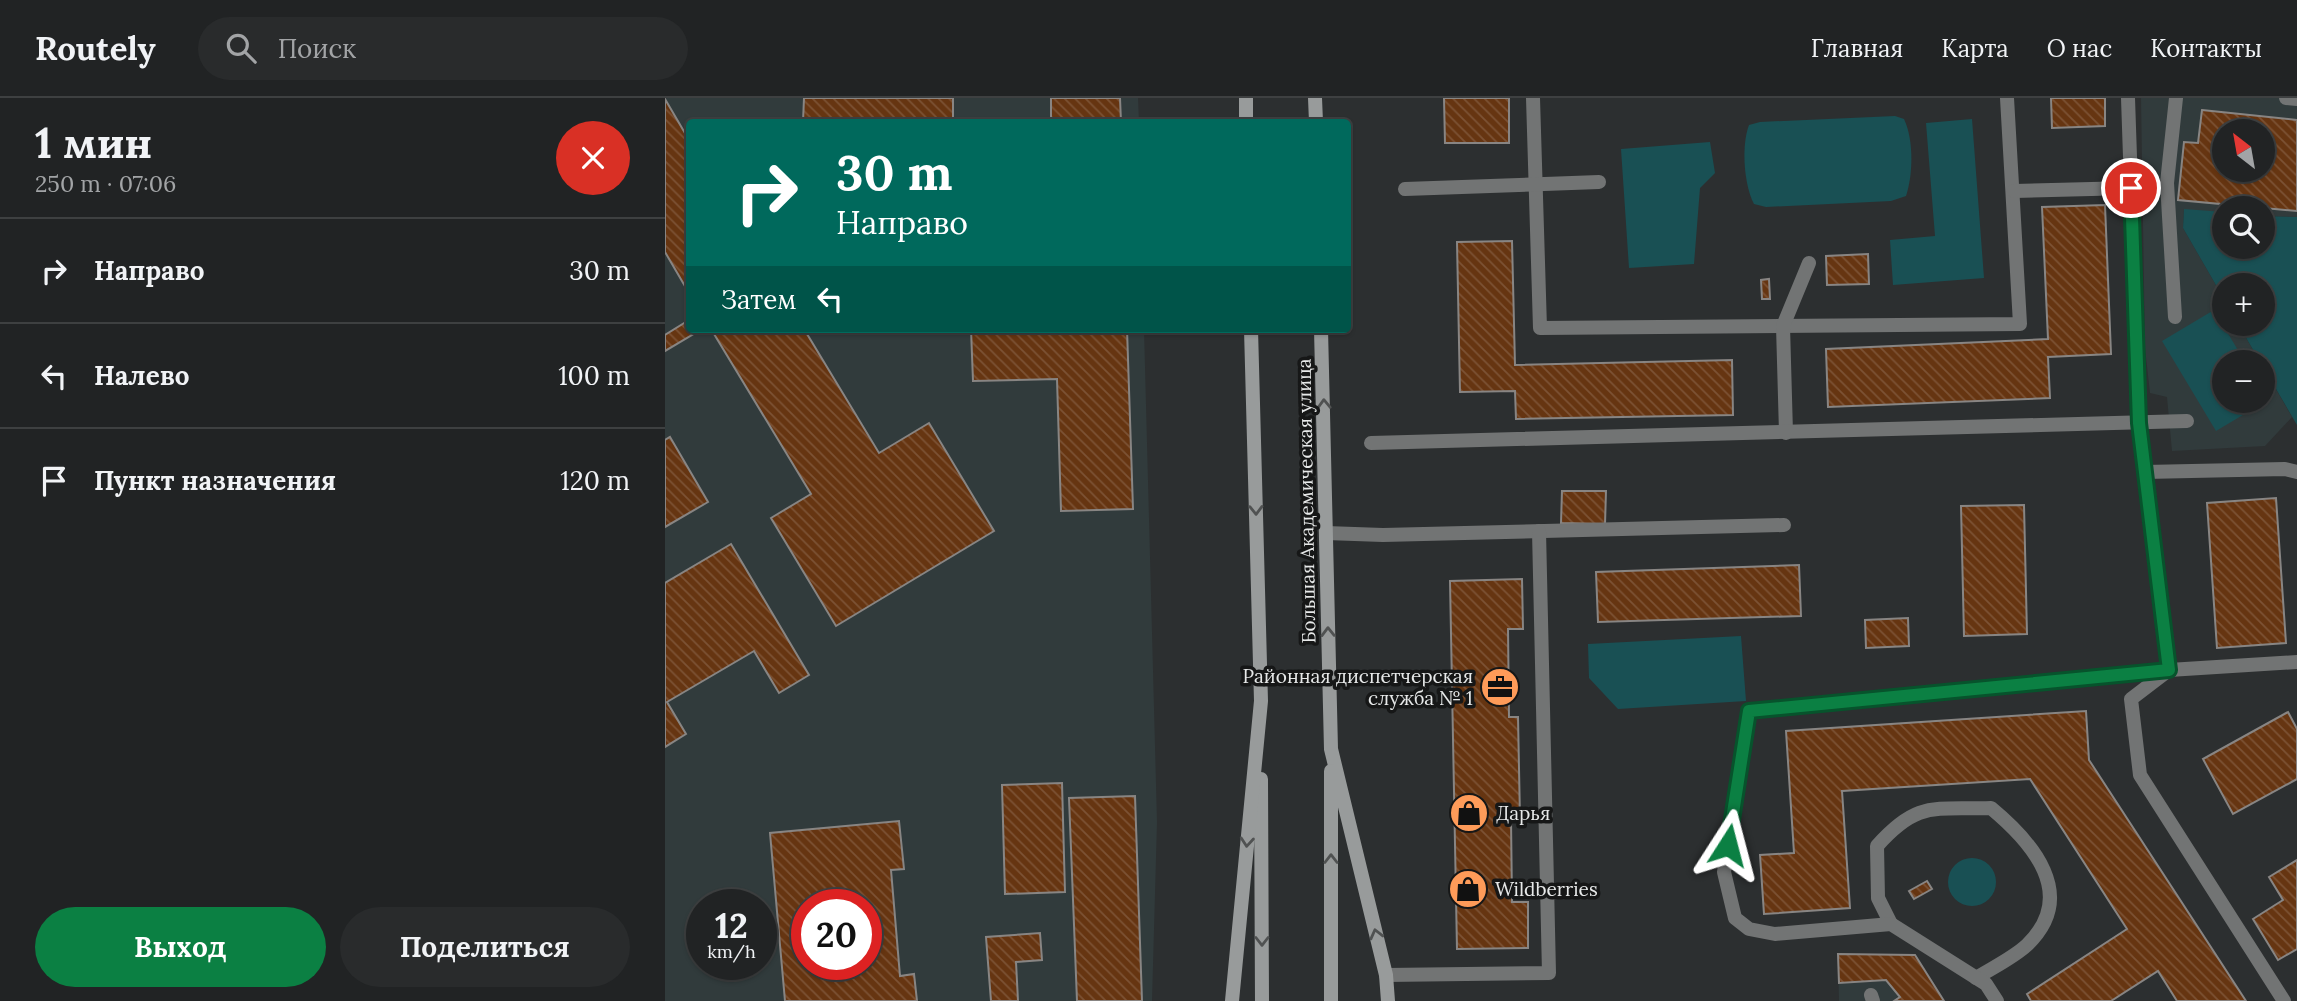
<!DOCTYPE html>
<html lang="ru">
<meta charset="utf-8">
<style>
body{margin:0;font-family:Lora,serif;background:#292b2c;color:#f1f3f6;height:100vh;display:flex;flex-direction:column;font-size:26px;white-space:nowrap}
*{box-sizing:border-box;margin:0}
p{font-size:23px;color:#a2a4a6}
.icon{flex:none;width:38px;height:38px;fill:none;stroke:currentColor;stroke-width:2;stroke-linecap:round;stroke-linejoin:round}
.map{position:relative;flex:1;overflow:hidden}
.drawer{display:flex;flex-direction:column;background:#212324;width:665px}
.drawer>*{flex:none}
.guide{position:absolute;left:21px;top:21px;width:665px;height:214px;border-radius:7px;box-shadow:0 2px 5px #0004,0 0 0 2px #3e4041;background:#00695c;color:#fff;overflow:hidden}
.needle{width:46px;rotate:329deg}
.buttons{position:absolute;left:1547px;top:21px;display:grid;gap:14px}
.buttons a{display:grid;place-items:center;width:63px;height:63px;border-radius:50%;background:#212324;box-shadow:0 2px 5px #0004,0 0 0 2px #3e4041;font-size:35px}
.speed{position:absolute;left:21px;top:791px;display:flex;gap:14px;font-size:35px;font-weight:700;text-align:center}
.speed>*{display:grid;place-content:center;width:91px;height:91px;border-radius:50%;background:#212324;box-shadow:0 2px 5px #0004,0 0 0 2px #3e4041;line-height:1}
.speed small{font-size:18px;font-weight:400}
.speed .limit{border:10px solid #d22;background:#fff;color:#111}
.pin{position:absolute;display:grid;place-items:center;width:60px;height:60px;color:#fff;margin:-30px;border:4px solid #fff;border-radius:50%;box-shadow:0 2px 7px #0007}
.me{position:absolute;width:77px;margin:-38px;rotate:9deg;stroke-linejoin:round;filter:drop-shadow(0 0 5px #0008)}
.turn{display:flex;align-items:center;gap:24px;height:147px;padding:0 35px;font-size:32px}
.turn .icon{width:91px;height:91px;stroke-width:2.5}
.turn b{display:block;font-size:49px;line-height:60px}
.then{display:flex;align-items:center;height:66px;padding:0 35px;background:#0003;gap:14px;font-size:26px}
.round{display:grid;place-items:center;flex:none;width:74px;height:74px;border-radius:37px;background:#292b2c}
.summary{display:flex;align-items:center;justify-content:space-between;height:119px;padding:0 35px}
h1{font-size:42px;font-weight:700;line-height:52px}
.button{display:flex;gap:14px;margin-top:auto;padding:14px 35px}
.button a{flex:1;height:80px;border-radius:42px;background:#0b8043;color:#fff;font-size:28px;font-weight:700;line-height:80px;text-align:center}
.button a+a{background:#292b2c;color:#f1f3f6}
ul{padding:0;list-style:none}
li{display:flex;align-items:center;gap:21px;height:105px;padding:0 35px;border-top:2px solid #3e4041}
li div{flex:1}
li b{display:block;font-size:26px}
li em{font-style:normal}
header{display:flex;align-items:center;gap:42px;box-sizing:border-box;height:98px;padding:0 35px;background:#212324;border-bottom:2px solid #3e4041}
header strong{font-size:33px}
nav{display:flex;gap:38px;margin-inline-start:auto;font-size:24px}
.search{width:490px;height:63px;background:#292b2c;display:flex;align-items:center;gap:18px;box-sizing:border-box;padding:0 24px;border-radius:38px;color:#a2a4a6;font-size:26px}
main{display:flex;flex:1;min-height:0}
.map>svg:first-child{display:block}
</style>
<header>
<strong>Routely</strong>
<div class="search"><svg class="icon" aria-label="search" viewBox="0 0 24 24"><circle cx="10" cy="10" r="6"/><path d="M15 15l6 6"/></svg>Поиск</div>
<nav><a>Главная</a><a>Карта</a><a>О нас</a><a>Контакты</a></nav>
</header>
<main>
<section class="drawer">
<div class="summary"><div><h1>1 мин</h1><p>250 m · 07:06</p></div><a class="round" style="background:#d93025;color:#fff"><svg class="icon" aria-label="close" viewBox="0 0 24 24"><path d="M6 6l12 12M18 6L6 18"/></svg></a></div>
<ul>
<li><svg class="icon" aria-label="right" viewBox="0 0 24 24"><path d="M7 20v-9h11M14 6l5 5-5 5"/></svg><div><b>Направо</b></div><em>30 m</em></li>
<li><svg class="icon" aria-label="left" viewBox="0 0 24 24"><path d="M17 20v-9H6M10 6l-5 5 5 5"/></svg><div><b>Налево</b></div><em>100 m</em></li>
<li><svg class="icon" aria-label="arrive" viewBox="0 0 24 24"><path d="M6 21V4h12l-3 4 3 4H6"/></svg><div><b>Пункт назначения</b></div><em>120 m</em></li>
</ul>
<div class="button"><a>Выход</a><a>Поделиться</a></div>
</section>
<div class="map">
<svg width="1632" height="903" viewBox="0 0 1632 903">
<defs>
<pattern id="building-back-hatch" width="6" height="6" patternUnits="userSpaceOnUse" patternTransform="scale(1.75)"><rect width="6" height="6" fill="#663511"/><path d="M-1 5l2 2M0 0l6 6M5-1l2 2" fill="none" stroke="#7c5234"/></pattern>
</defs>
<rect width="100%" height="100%" fill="#2c2f30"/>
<g fill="#313b3c" fill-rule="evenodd">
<path d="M 0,0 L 473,0 L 474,24 L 24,24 L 24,231 L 479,231 L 492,724 L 487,903 L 0,903 ZM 37,807 L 96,807 L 96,866 L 37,866 ZM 142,807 L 201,807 L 201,866 L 142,866 Z"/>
<path d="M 1476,0 L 1632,0 L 1632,119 L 1598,118 L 1598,110 L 1559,110 L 1559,114 L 1519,112 L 1518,130 L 1559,201 L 1559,226 L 1573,226 L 1595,264 L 1559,264 L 1559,303 L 1598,303 L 1598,269 L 1627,319 L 1600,348 L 1507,353 L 1502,299 L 1485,295 L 1480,250 ZM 1559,33 L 1598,33 L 1598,72 L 1559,72 Z"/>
<polygon points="1173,856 1250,857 1279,903 1174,903"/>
</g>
<g fill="#195054">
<path d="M 1230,18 L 1239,21 C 1249,42 1248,77 1241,98 L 1226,103 L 1101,109 L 1089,106 C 1079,87 1076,48 1084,27 L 1095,24 Z"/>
<polygon points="1307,21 1319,180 1228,187 1225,142 1270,138 1261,25"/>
<polygon points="1045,44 1050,75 1035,90 1029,166 964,170 956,51"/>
<polygon points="1519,111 1559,114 1559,149 1598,149 1598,118 1632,119 1632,327 1573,226 1598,226 1598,187 1559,187 1559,201 1518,130"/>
<polygon points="1549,212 1580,264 1559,264 1559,303 1598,303 1598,294 1603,302 1551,333 1497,243"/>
<polygon points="1076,538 1081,603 953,611 924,580 923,546"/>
<circle cx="1307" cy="784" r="24"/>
</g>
<g fill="url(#building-back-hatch)" stroke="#888583" stroke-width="2" fill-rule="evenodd">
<polygon points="139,0 288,0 288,24 138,24"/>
<polygon points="386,0 455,0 456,24 386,24"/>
<polygon points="779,0 844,0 844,45 780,45"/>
<polygon points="1386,0 1440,0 1440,28 1387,30"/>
<polygon points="0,1 24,42 24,195 0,154"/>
<path d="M 1537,12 L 1632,22 L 1632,113 L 1513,102 L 1519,44 L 1533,45 ZM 1559,33 L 1598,33 L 1598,72 L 1559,72 Z"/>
<polygon points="1440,107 1446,256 1383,259 1385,300 1163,309 1161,251 1383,241 1377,109"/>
<polygon points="847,143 850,267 1067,262 1068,317 851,321 850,293 795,294 792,144"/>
<polygon points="1203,156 1204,186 1162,187 1161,158"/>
<polygon points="1104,181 1105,201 1097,201 1096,182"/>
<polygon points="24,222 24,231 37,231 0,253 0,237"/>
<polygon points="46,231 139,231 214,355 264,325 329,433 171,528 106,420 146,396"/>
<polygon points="306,231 462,231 468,411 396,413 392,281 308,283"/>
<polygon points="5,339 43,404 0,429 0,342"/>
<polygon points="897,393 941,393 940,426 896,425"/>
<polygon points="1611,400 1621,545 1552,550 1542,405"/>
<polygon points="1359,407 1362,536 1299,538 1296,408"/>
<polygon points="66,446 144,577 114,595 89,553 2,604 21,636 0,649 0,485"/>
<polygon points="1134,467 1136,518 933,524 931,474"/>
<polygon points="857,481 858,531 843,531 844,619 853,619 855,721 846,721 847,804 863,804 863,850 792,851 785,483"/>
<polygon points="1243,520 1244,548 1201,550 1200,522"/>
<polygon points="1421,613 1424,662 1581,903 1512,903 1493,873 1446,903 1366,903 1362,896 1462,831 1365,681 1177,693 1185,810 1099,816 1095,757 1129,755 1121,633"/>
<polygon points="1623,614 1632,631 1632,681 1568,716 1538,661"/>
<polygon points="397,685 400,794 340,796 337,687"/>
<polygon points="470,698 477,903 412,903 404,700"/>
<path d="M 234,723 L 239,771 L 226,772 L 235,878 L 249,876 L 252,903 L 120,903 L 105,735 ZM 142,807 L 201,807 L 201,866 L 142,866 Z"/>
<polygon points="1632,762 1632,851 1613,862 1588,821 1618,802 1604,779"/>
<polygon points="1262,783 1267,791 1249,801 1244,793"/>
<polygon points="375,835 377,862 351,864 353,903 326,903 321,839"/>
<polygon points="1173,856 1250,857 1279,903 1229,903 1235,899 1221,882 1174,885"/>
</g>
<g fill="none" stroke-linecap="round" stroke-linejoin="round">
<g stroke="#727474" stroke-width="14">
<polyline points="868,0 875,230 1355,226 1342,0"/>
<polyline points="1463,0 1474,325 1504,572 1466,601 1475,677 1619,903"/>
<polyline points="1621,0 1632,1"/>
<polyline points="740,91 934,84"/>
<polyline points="1349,93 1466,90"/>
<polyline points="1510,219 1502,85 1511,0"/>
<polyline points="1121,335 1118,228 1144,165"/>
<polyline points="706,345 1522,323"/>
<polyline points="1480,374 1620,371 1632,374"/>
<polyline points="661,435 718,437 1119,427"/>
<path d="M 1226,826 L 1213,800 L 1212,748 C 1253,702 1269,712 1326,710 C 1367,744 1414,797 1362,847 C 1348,860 1327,870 1311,880"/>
<polyline points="721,877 884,875 874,433"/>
<polyline points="1206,897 1208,903"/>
<polyline points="1332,903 1321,886 1226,826 1110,836 1084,831 1070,820 1059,774 1084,613 1504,572 1632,564"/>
</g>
<g stroke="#989b9b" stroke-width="14">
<polyline points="581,0 581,24"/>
<polyline points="650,0 651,24"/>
<polyline points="656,231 666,651 721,877 723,903"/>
<polyline points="596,681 597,903"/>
<polyline points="567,903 596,603 586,231"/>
<polyline points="666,903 666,673"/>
</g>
</g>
<defs><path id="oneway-chevron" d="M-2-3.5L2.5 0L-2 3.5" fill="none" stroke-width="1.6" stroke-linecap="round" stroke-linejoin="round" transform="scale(1.75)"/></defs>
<g stroke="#505252">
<use href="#oneway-chevron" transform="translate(659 306) rotate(-92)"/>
<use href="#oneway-chevron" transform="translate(591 412) rotate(89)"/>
<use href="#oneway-chevron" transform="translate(663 534) rotate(-91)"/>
<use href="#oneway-chevron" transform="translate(582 744) rotate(95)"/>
<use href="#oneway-chevron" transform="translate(666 761) rotate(-90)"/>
<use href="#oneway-chevron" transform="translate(711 836) rotate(-104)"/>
<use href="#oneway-chevron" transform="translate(597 843) rotate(90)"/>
</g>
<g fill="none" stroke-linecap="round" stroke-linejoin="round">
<defs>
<polyline id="route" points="1063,747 1084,613 1504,572 1474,325 1466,90"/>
</defs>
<use href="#route" stroke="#07532c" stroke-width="18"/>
<use href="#route" stroke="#0b8043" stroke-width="12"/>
</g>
<defs>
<symbol id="office-disc" viewBox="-11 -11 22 22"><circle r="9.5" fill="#fe9b59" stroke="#161717"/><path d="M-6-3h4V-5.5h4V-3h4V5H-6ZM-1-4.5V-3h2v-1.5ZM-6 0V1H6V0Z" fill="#111"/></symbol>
<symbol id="shop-disc" viewBox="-11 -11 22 22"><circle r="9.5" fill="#fe9b59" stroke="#161717"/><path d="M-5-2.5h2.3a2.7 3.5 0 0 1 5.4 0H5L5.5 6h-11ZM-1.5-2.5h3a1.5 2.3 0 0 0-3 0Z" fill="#111"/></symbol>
</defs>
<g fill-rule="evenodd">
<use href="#office-disc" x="813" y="567" width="44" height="44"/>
<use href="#shop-disc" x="782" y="693" width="44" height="44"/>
<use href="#shop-disc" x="781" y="769" width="44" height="44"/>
</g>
<g text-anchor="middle" stroke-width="7" stroke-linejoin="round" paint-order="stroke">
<g font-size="19" fill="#e7e9e9" stroke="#161717">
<text transform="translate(641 403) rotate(-91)" y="7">Большая Академическая улица</text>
</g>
<g font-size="19" fill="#e7e9e9" stroke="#161717" text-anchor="start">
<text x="808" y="585" text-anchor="end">Районная диспетчерская<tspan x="808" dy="22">служба № 1</tspan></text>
<text x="831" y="722">Дарья</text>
<text x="830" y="798">Wildberries</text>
</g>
</g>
</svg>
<div class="buttons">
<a><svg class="needle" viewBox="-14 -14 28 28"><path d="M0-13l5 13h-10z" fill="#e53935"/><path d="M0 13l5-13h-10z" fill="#a2a4a6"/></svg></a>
<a><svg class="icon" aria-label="search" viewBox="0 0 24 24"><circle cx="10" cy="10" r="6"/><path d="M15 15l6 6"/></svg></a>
<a>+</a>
<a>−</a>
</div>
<div class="speed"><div>12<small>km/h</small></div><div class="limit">20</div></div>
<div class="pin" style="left:1466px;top:90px;background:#d93025"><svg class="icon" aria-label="arrive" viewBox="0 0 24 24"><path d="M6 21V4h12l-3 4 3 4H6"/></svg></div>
<svg class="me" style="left:1063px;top:747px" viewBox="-20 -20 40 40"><path d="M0-17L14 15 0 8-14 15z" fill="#0b8043" stroke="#fff" stroke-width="4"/></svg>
<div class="guide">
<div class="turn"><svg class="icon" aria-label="right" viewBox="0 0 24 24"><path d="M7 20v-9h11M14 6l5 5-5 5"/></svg><div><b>30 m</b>Направо</div></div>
<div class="then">Затем<svg class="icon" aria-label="left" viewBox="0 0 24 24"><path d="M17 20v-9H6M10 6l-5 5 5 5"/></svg></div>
</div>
</div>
</main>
